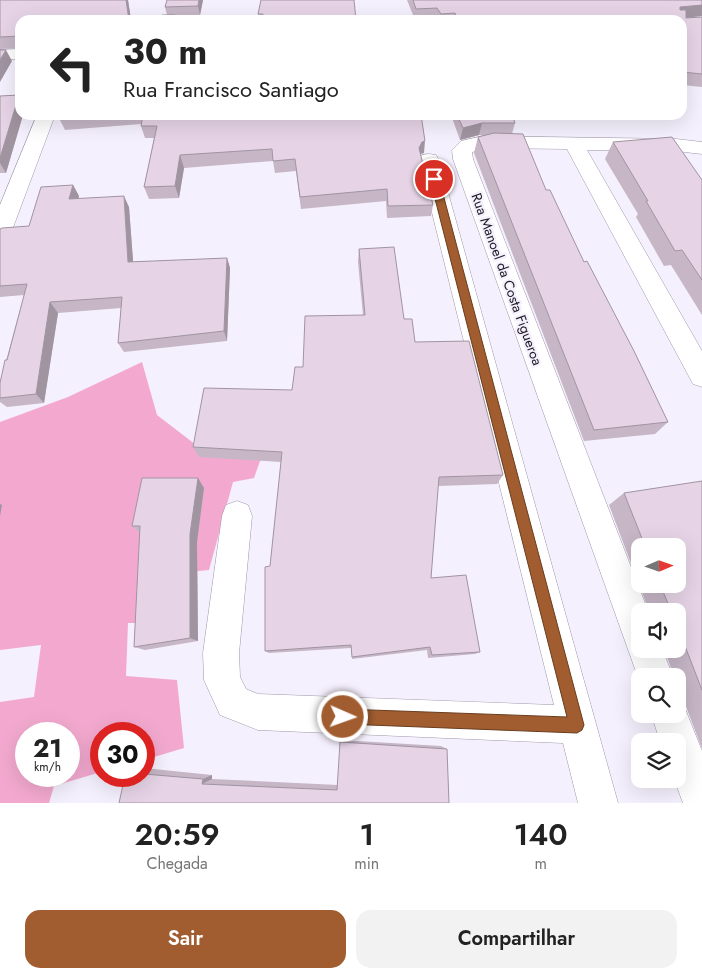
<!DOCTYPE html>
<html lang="pt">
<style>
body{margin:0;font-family:Jost,sans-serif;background:#f2f2f2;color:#222;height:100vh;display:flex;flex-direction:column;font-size:19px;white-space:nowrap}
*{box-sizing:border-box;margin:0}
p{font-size:16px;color:#767676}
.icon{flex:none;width:28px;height:28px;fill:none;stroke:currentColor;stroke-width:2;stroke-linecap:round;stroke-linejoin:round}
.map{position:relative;height:803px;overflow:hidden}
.side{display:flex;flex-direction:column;background:#fff;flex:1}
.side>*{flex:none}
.banner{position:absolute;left:15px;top:15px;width:672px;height:105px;border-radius:15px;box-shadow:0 5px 20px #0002;background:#fff;color:#222;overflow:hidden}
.needle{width:32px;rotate:88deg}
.fabs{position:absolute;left:631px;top:538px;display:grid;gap:10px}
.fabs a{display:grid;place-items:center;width:55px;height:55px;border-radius:10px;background:#fff;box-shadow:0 5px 20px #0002;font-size:25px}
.speed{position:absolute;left:15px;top:722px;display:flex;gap:10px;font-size:25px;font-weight:700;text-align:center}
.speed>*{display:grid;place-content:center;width:65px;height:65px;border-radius:50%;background:#fff;box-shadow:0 5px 20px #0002;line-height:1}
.speed small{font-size:12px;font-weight:400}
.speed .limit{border:8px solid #d22;background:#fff;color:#111}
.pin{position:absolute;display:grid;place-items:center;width:42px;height:42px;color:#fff;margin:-21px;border:2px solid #fff;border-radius:50%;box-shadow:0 1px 5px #0007}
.me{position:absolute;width:55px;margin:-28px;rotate:92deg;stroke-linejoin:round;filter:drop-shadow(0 0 4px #0008)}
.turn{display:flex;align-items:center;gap:18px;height:105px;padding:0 25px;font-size:22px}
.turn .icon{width:65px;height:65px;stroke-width:2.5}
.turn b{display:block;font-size:35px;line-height:42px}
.eta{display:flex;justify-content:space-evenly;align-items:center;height:85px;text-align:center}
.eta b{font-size:30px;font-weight:600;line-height:35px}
.button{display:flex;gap:10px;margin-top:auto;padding:10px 25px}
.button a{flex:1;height:58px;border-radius:15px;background:#a15d2f;color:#fff;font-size:20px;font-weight:600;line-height:58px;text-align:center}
.button a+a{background:#f2f2f2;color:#222}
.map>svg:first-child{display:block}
</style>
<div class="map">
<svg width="702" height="803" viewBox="0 0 702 803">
<rect width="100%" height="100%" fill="#f5f0fd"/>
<path fill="#f3a9cf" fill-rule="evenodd" d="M 142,362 L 157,415 L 200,448 L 265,447 L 254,478 L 233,482 L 209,570 L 148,576 L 146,623 L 128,623 L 126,676 L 177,680 L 184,748 L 144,760 L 144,734 L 101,734 L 101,772 L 54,786 L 49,803 L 0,803 L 0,702 L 34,697 L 41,645 L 0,650 L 0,422 L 68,397 ZM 26,734 L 69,734 L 69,776 L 26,776 Z"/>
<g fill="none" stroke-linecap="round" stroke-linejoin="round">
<defs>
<g id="minor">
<polygon points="20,49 20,59 0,60 0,50"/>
<polygon points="37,115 55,115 11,233 8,239 0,241 0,205"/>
<polygon points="483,136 676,139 702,142 702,154 676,151 587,150 702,351 702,387 693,384 567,149 490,148 472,152 473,159 648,611 640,611 640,649 662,649 673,676 640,676 640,683 453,159 452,150 461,141"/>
<polygon points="429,154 436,155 439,160 618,803 578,803 563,743 258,730 220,715 204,680 203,653 222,516 226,505 237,501 248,505 252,516 239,653 240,677 246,689 258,694 554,705 419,160 422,155"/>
<polygon points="678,699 682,701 702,751 702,803 683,803 674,779 678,779 678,741 660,741 651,714 678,714"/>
</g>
</defs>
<use href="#minor" stroke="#9e96aa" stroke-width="1"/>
<use href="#minor" fill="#fff" fill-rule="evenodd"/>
</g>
<g fill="#c6b6c6" fill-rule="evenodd">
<polygon points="0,0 128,0 131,20 20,20 20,48 0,49"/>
<polygon points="167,0 203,0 200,15 175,15 176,20 161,20 167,15 165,7"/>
<polygon points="407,0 702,0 702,16 686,17 702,17 702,87 682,85 682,20 415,20"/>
<polygon points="258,14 356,20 259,20"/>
<polygon points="19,95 20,96 20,115 23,115 6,173 0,173 0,96"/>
<polygon points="60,115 421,115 424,153 420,154 433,205 431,216 387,218 386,201 301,209 296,171 275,173 273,161 184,168 179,198 149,199 144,187 154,138 145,138 141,126 141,124 65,130 59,118"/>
<polygon points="451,115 512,115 515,123 512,134 546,190 584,262 668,422 655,434 584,441 474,153 478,137 488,135 479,135 460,140"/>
<polygon points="613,142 702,180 702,315 671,265 664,266 636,217 638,214 605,159"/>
<polygon points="73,185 79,196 78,199 129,207 133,262 227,258 230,268 227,341 124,352 118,343 121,308 58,313 44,403 7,407 0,402 0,383 24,295 0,297 0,229 29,226"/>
<polygon points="359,249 404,319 415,342 503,475 497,484 438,486 431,578 480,652 475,654 428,658 427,650 352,659 351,648 269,653 265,651 270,566 281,462 199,457 193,447 292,390 303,367 363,315 358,262"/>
<polygon points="198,478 204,488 197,542 198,641 145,650 134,647 140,533 132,526"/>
<path d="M 702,482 L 702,749 L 678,685 L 678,676 L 674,676 L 664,649 L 678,649 L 678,611 L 649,611 L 609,505 L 624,493 ZM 640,546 L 678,546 L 678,584 L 640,584 Z"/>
<polygon points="341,740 441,746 447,749 449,803 119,803 144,776 144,768 212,775 212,779 338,785"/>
</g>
<g fill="#a194a1">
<polygon points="126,0 128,0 131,20 129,20"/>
<polygon points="199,0 203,0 200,15 198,6"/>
<polygon points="702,5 702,16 675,19 680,7"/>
<polygon points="6,50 12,61 0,82 0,60"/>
<polygon points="19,95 20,96 20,115 23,115 6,173 0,163 0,158"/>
<polygon points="482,123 479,135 460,140 463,128"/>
<polygon points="425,141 424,153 420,154 419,148 422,142"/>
<polygon points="180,155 184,168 179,198 175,186"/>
<polygon points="73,185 79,196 75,211 69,199"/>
<polygon points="124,196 129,207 134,273 128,262"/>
<polygon points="227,258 230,268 227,341 224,331"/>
<polygon points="50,302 58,313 44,403 36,394"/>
<polygon points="198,478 204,488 197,542 198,641 190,638 190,534"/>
<polygon points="0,504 2,505 0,516"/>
<polygon points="212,775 212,779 202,784 203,779"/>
</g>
<g fill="#e6d4e6" stroke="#a194a1">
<polygon points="0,0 126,0 129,20 20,20 20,36 0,37"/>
<polygon points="167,0 199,0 198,6 165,7"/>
<polygon points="261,0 354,0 356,20 263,20 263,14 258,14"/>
<polygon points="413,0 702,0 702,5 680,7 680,10 686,10 686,18 702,17 702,74 682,72 682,20 457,20 455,13 441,14 437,8 416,9"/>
<polygon points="162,15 175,15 175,20 161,20"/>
<polygon points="0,50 6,50 0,60"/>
<polygon points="19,95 0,158 0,96"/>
<polygon points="60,115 104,115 59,118"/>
<polygon points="143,115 421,115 425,141 422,142 419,148 433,205 388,206 387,189 300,197 295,159 273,161 272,149 180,155 175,186 144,187 157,126 141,126"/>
<polygon points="457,115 512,115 515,123 482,123 463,128"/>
<polygon points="494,133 523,134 546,190 550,190 584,262 587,261 634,351 668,422 594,430 478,137"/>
<polygon points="672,137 702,180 702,280 682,250 675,251 646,201 648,201 613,142"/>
<polygon points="73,185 69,199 124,196 128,262 227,258 224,331 118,343 122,297 50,302 36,394 0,398 0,383 5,360 7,360 27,284 0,286 0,229 2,228 29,226 41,187"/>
<polygon points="394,247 404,319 412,319 415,342 469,341 503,475 439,477 431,578 466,575 480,652 432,655 430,647 352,657 351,645 265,651 265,567 270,566 282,452 193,447 204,388 292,390 295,367 303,367 305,316 365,315 359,249"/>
<polygon points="142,478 198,478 190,534 190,638 134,647 140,526 132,526"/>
<polygon points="702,481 702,690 678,628 678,611 671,611 660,584 678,584 678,546 645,546 624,493"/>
<polygon points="340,742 447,749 449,803 119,803 125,776 144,776 144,774 203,779 202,784 337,790"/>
</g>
<polygon fill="#a15d2f" stroke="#693c1f" points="434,176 439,179 584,725 582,730 577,733 343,724 337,722 335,717 337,711 343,709 567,717 430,179"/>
<g text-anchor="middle" stroke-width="4.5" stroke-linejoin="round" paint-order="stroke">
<g font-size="14" fill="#1e1b23" stroke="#f5f0fd">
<text transform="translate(507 279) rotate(70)" y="5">Rua Manoel da Costa Figueroa</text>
</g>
</g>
</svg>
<div class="fabs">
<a><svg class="needle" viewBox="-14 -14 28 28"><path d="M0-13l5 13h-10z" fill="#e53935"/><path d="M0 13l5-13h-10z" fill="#767676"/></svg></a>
<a><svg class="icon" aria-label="sound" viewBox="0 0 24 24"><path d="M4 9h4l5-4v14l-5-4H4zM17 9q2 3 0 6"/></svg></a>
<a><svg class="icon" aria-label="search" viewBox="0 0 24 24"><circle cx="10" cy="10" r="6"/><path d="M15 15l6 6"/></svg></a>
<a><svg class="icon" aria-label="layers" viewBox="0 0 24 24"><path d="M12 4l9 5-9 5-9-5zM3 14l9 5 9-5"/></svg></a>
</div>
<div class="speed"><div>21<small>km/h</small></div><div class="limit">30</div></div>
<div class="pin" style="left:434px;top:179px;background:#d93025"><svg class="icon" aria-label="arrive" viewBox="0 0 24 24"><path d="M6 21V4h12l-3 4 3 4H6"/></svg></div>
<svg class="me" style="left:343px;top:717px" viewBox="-20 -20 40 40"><circle r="17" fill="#a15d2f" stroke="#fff" stroke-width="3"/><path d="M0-11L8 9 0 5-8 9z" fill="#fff"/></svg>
<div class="banner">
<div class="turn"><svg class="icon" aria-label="left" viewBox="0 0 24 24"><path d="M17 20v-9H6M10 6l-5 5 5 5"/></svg><div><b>30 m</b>Rua Francisco Santiago</div></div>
</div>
</div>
<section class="side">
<div class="eta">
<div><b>20:59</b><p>Chegada</p></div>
<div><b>1</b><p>min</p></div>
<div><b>140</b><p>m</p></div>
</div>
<div class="button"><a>Sair</a><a>Compartilhar</a></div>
</section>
